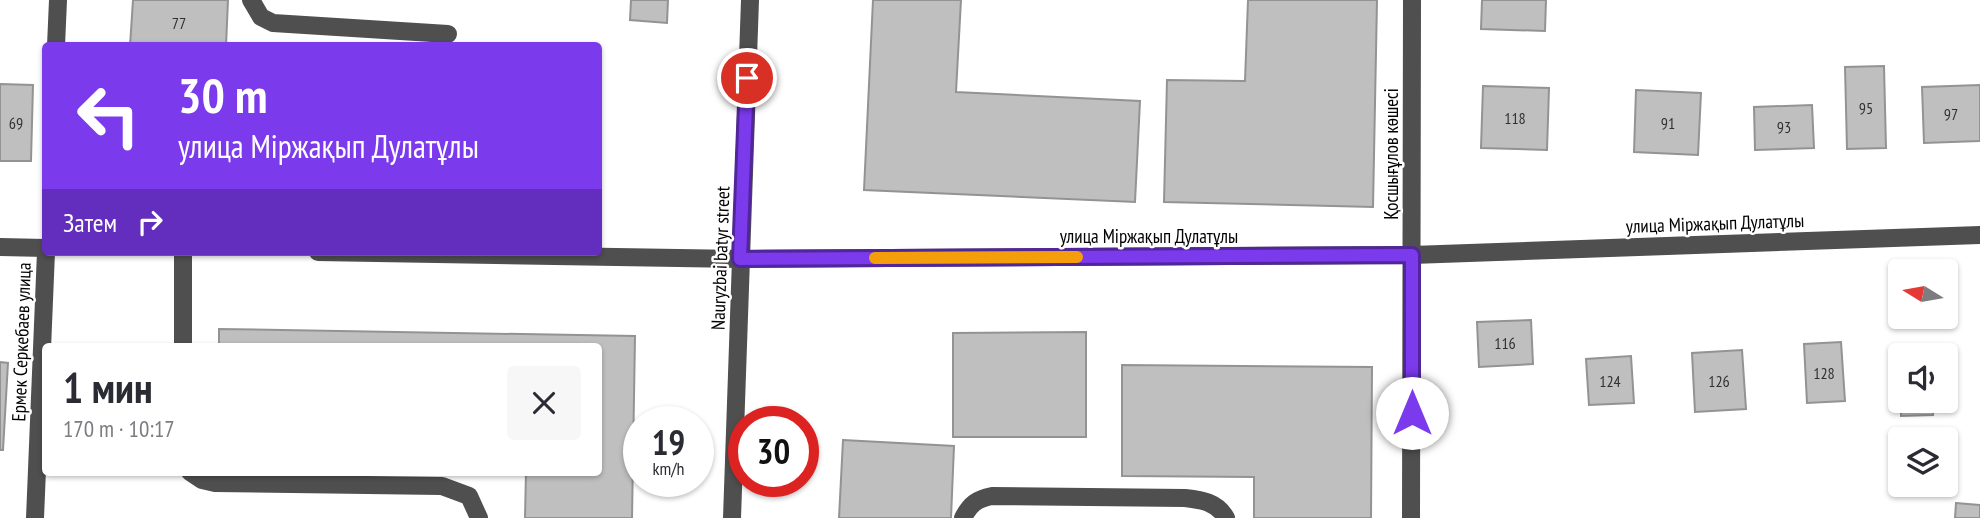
<!DOCTYPE html>
<html lang="ru">
<meta charset="utf-8">
<style>
body{margin:0;font-family:"PT Sans Narrow",sans-serif;background:#f7f7f7;color:#2b2b33;height:100vh;display:flex;flex-direction:column;font-size:26px;white-space:nowrap}
*{box-sizing:border-box;margin:0}
p{font-size:23px;color:#7c7c81}
.icon{flex:none;width:38px;height:38px;fill:none;stroke:currentColor;stroke-width:2;stroke-linecap:round;stroke-linejoin:round}
.map{position:relative;flex:1;overflow:hidden}
.details{position:absolute;left:42px;top:343px;width:560px;height:133px;display:flex;flex-direction:column;background:#fff;border-radius:7px;box-shadow:0 2px 5px #0004}
.details>*{flex:none}
.top-card{position:absolute;left:42px;top:42px;width:560px;height:214px;border-radius:7px;box-shadow:0 2px 5px #0004;background:#7c3aed;color:#fff;overflow:hidden}
.needle{width:46px;rotate:281deg}
.buttons{position:absolute;left:1888px;top:259px;display:grid;gap:14px}
.buttons a{display:grid;place-items:center;width:70px;height:70px;border-radius:7px;background:#fff;box-shadow:0 2px 5px #0004;font-size:35px}
.speed{position:absolute;left:623px;top:406px;display:flex;gap:14px;font-size:35px;font-weight:700;text-align:center}
.speed>*{display:grid;place-content:center;width:91px;height:91px;border-radius:50%;background:#fff;box-shadow:0 2px 5px #0004;line-height:1}
.speed small{font-size:18px;font-weight:400}
.speed .limit{border:10px solid #d22;background:#fff;color:#111}
.pin{position:absolute;display:grid;place-items:center;width:60px;height:60px;color:#fff;margin:-30px;border:4px solid #fff;border-radius:50%;box-shadow:0 2px 7px #0007}
.me{position:absolute;width:77px;margin:-38px;rotate:0deg;stroke-linejoin:round;filter:drop-shadow(0 0 5px #0008)}
.turn{display:flex;align-items:center;gap:24px;height:147px;padding:0 21px;font-size:32px}
.turn .icon{width:91px;height:91px;stroke-width:2.5}
.turn b{display:block;font-size:49px;line-height:60px}
.then{display:flex;align-items:center;height:66px;padding:0 21px;background:#0003;gap:14px;font-size:26px}
.round{display:grid;place-items:center;flex:none;width:74px;height:74px;border-radius:7px;background:#f7f7f7}
.overview{display:flex;align-items:center;justify-content:space-between;height:119px;padding:0 21px}
h1{font-size:42px;font-weight:700;line-height:52px}
.map>svg:first-child{display:block}
</style>
<div class="map">
<svg width="1980" height="518" viewBox="0 0 1980 518">
<rect width="100%" height="100%" fill="#fff"/>
<g fill="#bfbfbf" stroke="#939393" stroke-width="2">
<polygon points="133,0 228,0 226,46 130,46"/>
<polygon points="631,0 668,0 667,23 630,20"/>
<polygon points="873,0 961,0 956,92 1140,101 1135,202 864,190"/>
<polygon points="1248,0 1377,0 1373,207 1164,202 1167,80 1245,81"/>
<polygon points="1482,0 1546,0 1545,31 1481,29"/>
<polygon points="1884,66 1886,148 1847,149 1845,67"/>
<polygon points="0,84 33,85 31,161 0,161"/>
<polygon points="1980,85 1980,141 1924,143 1922,87"/>
<polygon points="1483,86 1549,88 1547,150 1481,148"/>
<polygon points="1636,90 1701,93 1698,155 1634,152"/>
<polygon points="1812,105 1814,148 1755,150 1754,107"/>
<polygon points="1531,320 1533,364 1479,367 1477,322"/>
<polygon points="219,329 635,336 632,518 525,518 526,472 598,472 598,346 219,346"/>
<polygon points="1086,332 1086,437 953,437 953,333"/>
<polygon points="1841,342 1845,401 1807,403 1804,344"/>
<polygon points="1742,350 1746,409 1695,412 1692,353"/>
<polygon points="1631,356 1634,403 1589,405 1586,359"/>
<polygon points="0,362 8,363 3,450 0,450"/>
<polygon points="1122,365 1372,367 1371,518 1254,518 1254,477 1122,476"/>
<polygon points="1901,401 1932,401 1933,415 1901,416"/>
<polygon points="843,440 954,446 951,518 839,518"/>
<polygon points="1956,503 1980,505 1980,518 1955,518"/>
</g>
<g fill="none" stroke-linecap="round" stroke-linejoin="round">
<g stroke="#4f4f4f" stroke-width="18">
<polyline points="251,0 261,17 273,23 448,34"/>
<polyline points="56,46 58,0"/>
<polyline points="0,247 46,248"/>
<polyline points="318,252 740,259 1412,255 1980,235"/>
<polyline points="183,346 183,252"/>
<polyline points="190,472 202,480 215,483 442,486 469,496 479,518"/>
<polyline points="35,518 46,252"/>
<polyline points="732,518 750,0"/>
<path d="M 963,518 C 970,504 977,499 992,496 L 1185,498 C 1202,500 1217,502 1226,518"/>
<polyline points="1411,518 1412,0"/>
</g>
</g>
<g fill="none" stroke-linecap="round" stroke-linejoin="round">
<defs>
<polyline id="route" points="747,78 740,259 1412,255 1412,413"/>
</defs>
<use href="#route" stroke="#51269a" stroke-width="18"/>
<use href="#route" stroke="#7c3aed" stroke-width="12"/>
<polyline stroke="#f59e0b" stroke-width="12" points="875,258 1077,257"/>
</g>
<g text-anchor="middle" stroke-width="5" stroke-linejoin="round" paint-order="stroke">
<g font-size="16" fill="#303030">
<text x="179" y="29">77</text>
<text x="1866" y="114">95</text>
<text x="1951" y="120">97</text>
<text x="1515" y="124">118</text>
<text x="16" y="129">69</text>
<text x="1668" y="129">91</text>
<text x="1784" y="133">93</text>
<text x="1505" y="349">116</text>
<text x="1824" y="379">128</text>
<text x="1610" y="387">124</text>
<text x="1719" y="387">126</text>
</g>
<g font-size="19" fill="#000" stroke="#fff">
<text transform="translate(1391 154) rotate(-90)" y="7">Қосшығұлов көшесі</text>
<text transform="translate(1715 223) rotate(-2)" y="7">улица Міржақып Дулатұлы</text>
<text x="1149" y="243">улица Міржақып Дулатұлы</text>
<text transform="translate(720 258) rotate(-88)" y="7">Nauryzbai batyr street</text>
<text transform="translate(21 342) rotate(-88)" y="7">Ермек Серкебаев улица</text>
</g>
</g>
</svg>
<div class="buttons">
<a><svg class="needle" viewBox="-14 -14 28 28"><path d="M0-13l5 13h-10z" fill="#e53935"/><path d="M0 13l5-13h-10z" fill="#7c7c81"/></svg></a>
<a><svg class="icon" aria-label="sound" viewBox="0 0 24 24"><path d="M4 9h4l5-4v14l-5-4H4zM17 9q2 3 0 6"/></svg></a>
<a><svg class="icon" aria-label="layers" viewBox="0 0 24 24"><path d="M12 4l9 5-9 5-9-5zM3 14l9 5 9-5"/></svg></a>
</div>
<div class="speed"><div>19<small>km/h</small></div><div class="limit">30</div></div>
<div class="pin" style="left:747px;top:78px;background:#d93025"><svg class="icon" aria-label="arrive" viewBox="0 0 24 24"><path d="M6 21V4h12l-3 4 3 4H6"/></svg></div>
<svg class="me" style="left:1412px;top:413px" viewBox="-20 -20 40 40"><circle r="19" fill="#fff"/><path d="M0-13L10 11 0 6-10 11z" fill="#7c3aed"/></svg>
<div class="top-card">
<div class="turn"><svg class="icon" aria-label="left" viewBox="0 0 24 24"><path d="M17 20v-9H6M10 6l-5 5 5 5"/></svg><div><b>30 m</b>улица Міржақып Дулатұлы</div></div>
<div class="then">Затем<svg class="icon" aria-label="right" viewBox="0 0 24 24"><path d="M7 20v-9h11M14 6l5 5-5 5"/></svg></div>
</div>
<section class="details">
<div class="overview"><div><h1>1 мин</h1><p>170 m · 10:17</p></div><a class="round"><svg class="icon" aria-label="close" viewBox="0 0 24 24"><path d="M6 6l12 12M18 6L6 18"/></svg></a></div>
</section>
</div>
